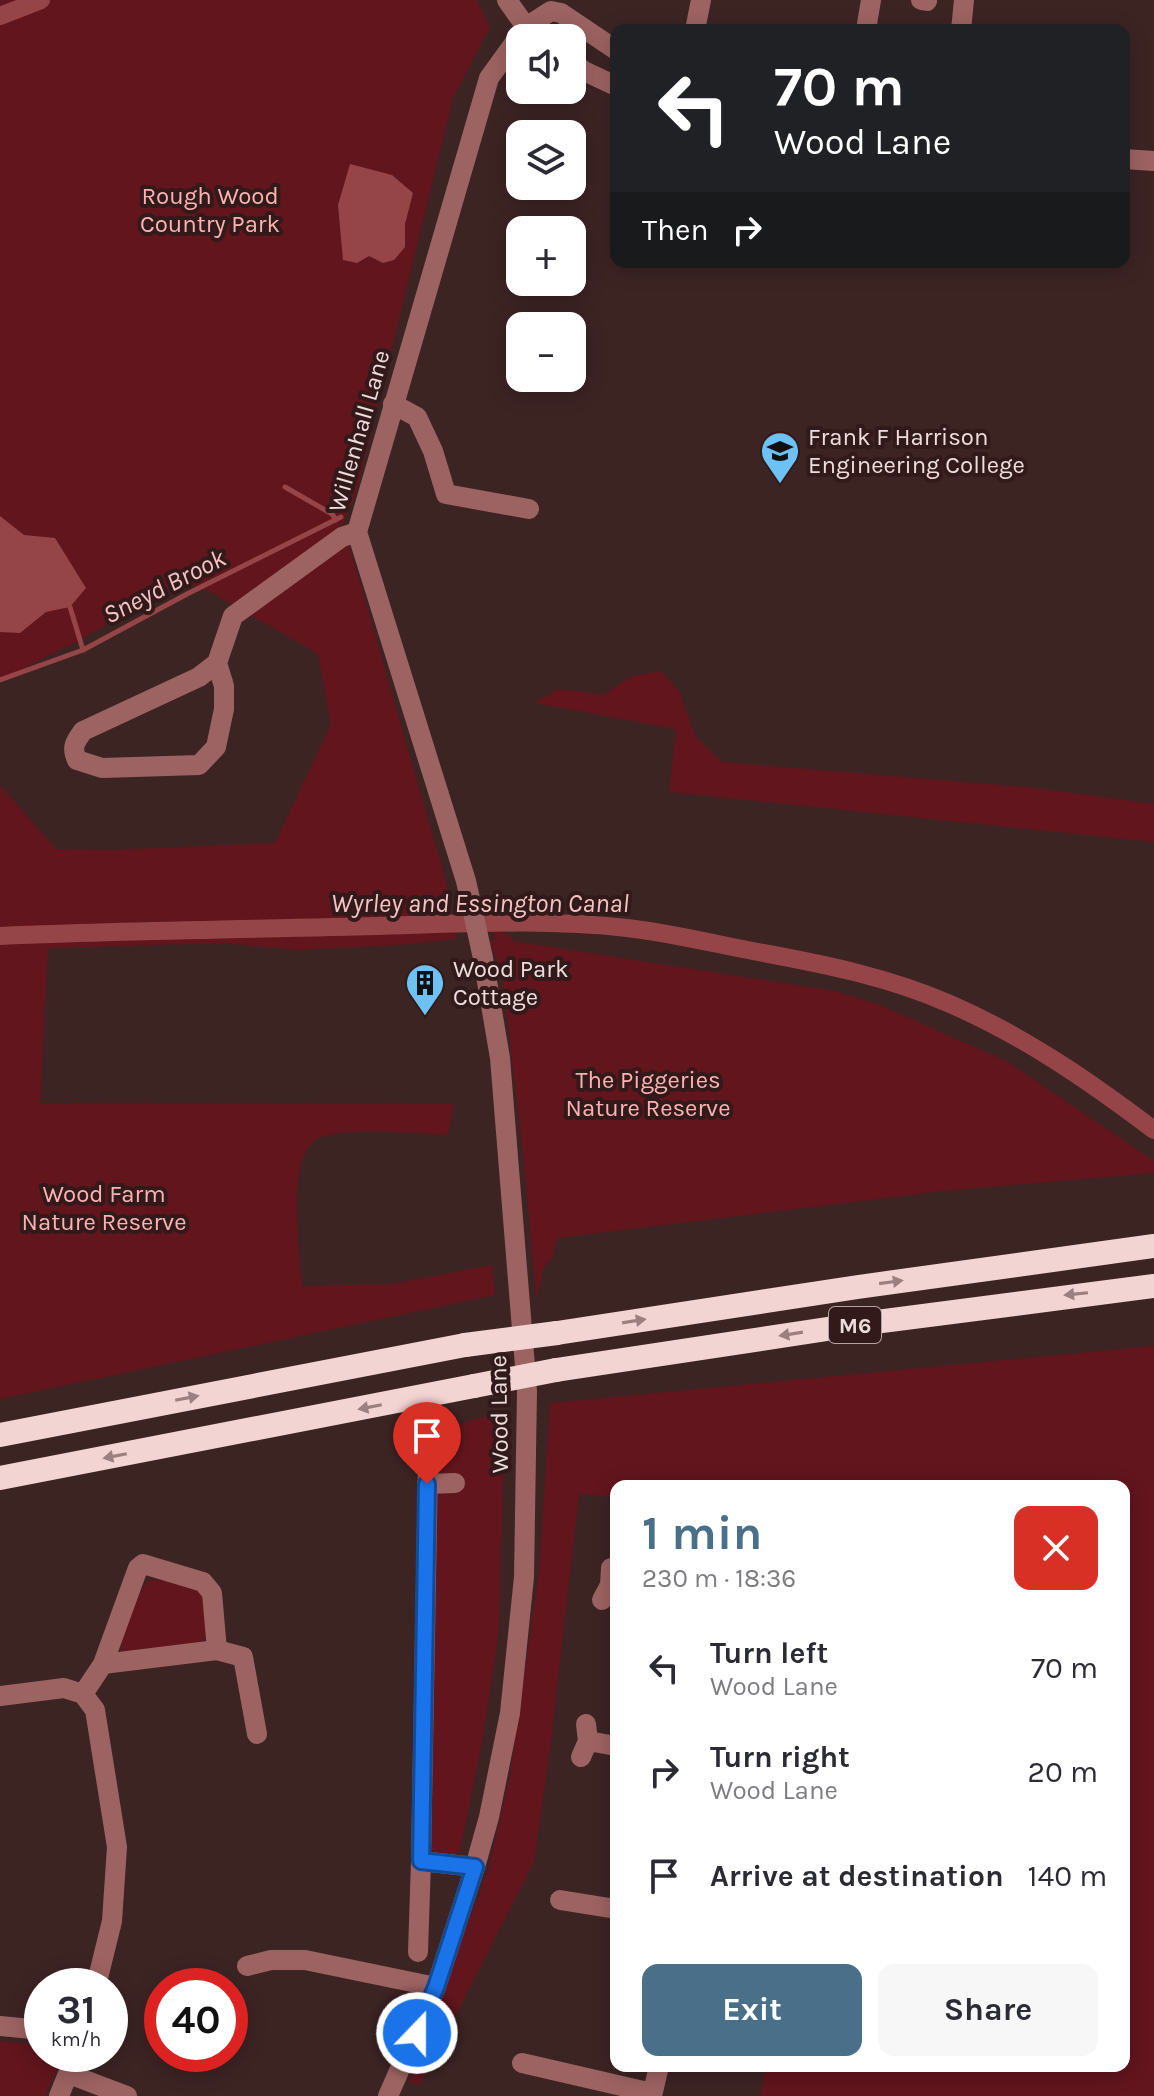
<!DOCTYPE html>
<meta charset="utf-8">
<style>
body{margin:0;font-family:Karla,sans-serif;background:#f7f7f7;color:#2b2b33;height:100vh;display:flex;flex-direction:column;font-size:30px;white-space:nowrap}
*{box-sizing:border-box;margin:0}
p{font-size:26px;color:#7c7c81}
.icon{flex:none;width:44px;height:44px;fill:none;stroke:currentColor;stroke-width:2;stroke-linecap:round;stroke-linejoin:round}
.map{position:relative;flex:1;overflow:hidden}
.side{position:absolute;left:610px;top:1480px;width:520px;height:592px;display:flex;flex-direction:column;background:#fff;border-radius:16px;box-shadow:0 4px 20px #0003}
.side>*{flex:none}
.top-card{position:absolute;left:610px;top:24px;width:520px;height:244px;border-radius:16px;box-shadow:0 4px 20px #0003;background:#202124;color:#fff;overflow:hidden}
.tools{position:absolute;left:506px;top:24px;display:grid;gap:16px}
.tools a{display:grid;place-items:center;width:80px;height:80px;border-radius:16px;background:#fff;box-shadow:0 4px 20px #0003;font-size:40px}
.speed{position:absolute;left:24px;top:1968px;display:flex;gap:16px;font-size:40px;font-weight:700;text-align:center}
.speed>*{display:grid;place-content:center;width:104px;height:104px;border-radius:50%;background:#fff;box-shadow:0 4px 20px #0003;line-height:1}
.speed small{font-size:20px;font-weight:400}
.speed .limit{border:12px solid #d22;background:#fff;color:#111}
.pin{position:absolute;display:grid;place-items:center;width:68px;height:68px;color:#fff;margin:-82px -34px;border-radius:50% 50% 50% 0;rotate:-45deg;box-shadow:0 0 8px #0007}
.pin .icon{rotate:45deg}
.me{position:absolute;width:88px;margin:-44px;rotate:22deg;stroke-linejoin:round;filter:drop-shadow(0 0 6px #0008)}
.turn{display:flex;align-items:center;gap:28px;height:168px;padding:0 32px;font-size:36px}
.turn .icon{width:104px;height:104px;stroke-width:2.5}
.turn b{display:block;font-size:56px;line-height:68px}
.then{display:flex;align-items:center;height:76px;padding:0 32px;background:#0003;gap:16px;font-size:30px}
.round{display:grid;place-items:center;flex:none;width:84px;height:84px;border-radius:16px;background:#f7f7f7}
.summary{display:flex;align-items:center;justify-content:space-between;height:136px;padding:0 32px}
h1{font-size:48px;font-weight:700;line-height:60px;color:#496f89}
.button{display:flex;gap:16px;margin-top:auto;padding:16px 32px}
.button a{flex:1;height:92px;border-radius:16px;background:#496f89;color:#fff;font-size:32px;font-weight:700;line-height:92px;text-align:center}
.button a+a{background:#f7f7f7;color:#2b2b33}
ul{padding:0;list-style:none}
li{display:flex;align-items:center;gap:24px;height:104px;padding:0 32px}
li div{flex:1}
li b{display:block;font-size:30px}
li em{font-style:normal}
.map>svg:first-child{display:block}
</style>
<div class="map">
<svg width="1154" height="2096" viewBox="0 0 1154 2096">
<rect width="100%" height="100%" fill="#3c2423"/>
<g fill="#62151d">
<path d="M 0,0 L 477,0 L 490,27 L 453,98 L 356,494 L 343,524 L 446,881 L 456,939 L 397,945 L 296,950 L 223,943 L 48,948 L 40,1103 L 454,1104 L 448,1135 C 421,1134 333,1125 314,1141 C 286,1164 300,1253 302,1286 L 391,1284 L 492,1265 L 495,1295 L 0,1399 L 0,785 L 56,849 L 112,850 L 275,843 L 331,724 L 318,654 L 198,585 L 168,588 L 78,641 L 0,680 Z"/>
<polygon points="661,671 679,691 696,737 722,762 1036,788 1154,804 1154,842 669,792 676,729 535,703 558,689 604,695 632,676"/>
<polygon points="492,928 511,936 512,941 835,991 880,1005 1008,1062 1154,1161 1154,1173 943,1191 557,1238 553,1256 543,1269 538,1296 536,1294 522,1144 502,975 490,941 495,940"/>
<polygon points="1154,1346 1154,2096 760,2096 766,2066 1124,2066 1124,1486 616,1486 616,1497 579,1494 550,1749 534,1862 420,2085 409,2082 489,1867 510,1775 539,1572 550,1403"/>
<polygon points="505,1410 499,1631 483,1737 460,1851 452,1858 441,1857 432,1850 434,1499 457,1478 438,1471 438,1457 412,1454 403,1442"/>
<path d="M 149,1580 L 179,1581 L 202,1591 L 207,1633 L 199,1645 L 122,1657 C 119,1630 132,1600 149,1580 Z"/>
<polygon points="0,2041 42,2046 42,2054 64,2054 45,2096 0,2096"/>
</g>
<g fill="#954547">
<polygon points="350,164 392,175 413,193 405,224 405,247 394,260 383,263 369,256 357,263 343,260 338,205"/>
<polygon points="0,516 24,535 55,538 86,588 70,607 46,612 20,633 0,632"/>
</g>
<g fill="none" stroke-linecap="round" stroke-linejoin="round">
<g stroke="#954547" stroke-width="5">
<polyline points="285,487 332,514 336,520"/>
<polyline points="70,607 83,650"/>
<polyline points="0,680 83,650 187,594 341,517"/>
</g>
<g stroke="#954547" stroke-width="18">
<polyline points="0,16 41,0"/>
<path d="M 0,936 C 111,931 221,930 332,927 C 429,926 530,917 627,928 C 671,933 715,944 758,952 C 823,964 889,977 950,1004 C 1024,1036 1089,1081 1154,1130"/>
</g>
<g stroke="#9d6362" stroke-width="20">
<polyline points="507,0 526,27 540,38"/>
<polyline points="921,0 927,1"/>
<polyline points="695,30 701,0"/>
<polyline points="866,30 871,0"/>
<polyline points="961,30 964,0"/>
<polyline points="572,62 584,71 616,86"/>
<polyline points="1124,159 1154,161"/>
<polyline points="393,404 417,417 433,451 446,494 529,509"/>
<path d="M 217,663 L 199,677 L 83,731 C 75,742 71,747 77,760 L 102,768 L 199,765 L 216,747 L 224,709 L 224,686 L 217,663 L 233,616 L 342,537 L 357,532"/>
<polyline points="428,1464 421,1861 475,1867"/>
<polyline points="427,1484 455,1483"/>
<polyline points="602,1600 610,1585 611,1568"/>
<polyline points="217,1650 243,1657 257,1734"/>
<polyline points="83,1694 103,1664 138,1568 143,1564 203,1582 212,1593 217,1650 103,1664"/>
<polyline points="0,1696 64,1688 83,1694 95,1710 117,1847 112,1921 96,1986"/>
<polyline points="588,1741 616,1746"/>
<polyline points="581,1757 588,1741 586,1724"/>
<polyline points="560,1900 616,1909"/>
<polyline points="418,1952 421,1861"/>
<polyline points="247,1966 271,1960 305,1960 436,1987"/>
<polyline points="0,2026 42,2030"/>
<polyline points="522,2063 652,2093"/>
<polyline points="69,2074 127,2096"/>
<polyline points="59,2096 76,2054"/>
<polyline points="388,2096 436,1987 475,1867 489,1817 510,1713 524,1577 527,1391 500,1058 483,958 466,881 357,532 489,78 526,27 551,11 561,13 616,50"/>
<polyline points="652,2096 659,2066"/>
</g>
<g stroke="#f2d4d3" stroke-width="24">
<polyline points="557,1333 858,1287 1154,1246"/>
<polyline points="556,1370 860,1324 1154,1286"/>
<polyline points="0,1435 465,1345"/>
<polyline points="0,1478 474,1386"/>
</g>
<g stroke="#f2d4d3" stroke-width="24">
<polyline points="465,1345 557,1333"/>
<polyline points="474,1386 556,1370"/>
</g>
</g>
<defs><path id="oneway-solid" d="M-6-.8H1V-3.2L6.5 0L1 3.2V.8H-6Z" transform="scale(2)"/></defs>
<g fill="#9c8080">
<use href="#oneway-solid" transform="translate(891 1282) rotate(-8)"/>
<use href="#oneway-solid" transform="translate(1076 1294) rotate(174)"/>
<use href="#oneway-solid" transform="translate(634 1321) rotate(-9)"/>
<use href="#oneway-solid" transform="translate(791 1334) rotate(171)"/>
<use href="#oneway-solid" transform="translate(187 1398) rotate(-11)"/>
<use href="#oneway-solid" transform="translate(370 1407) rotate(169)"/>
<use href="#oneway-solid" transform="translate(115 1456) rotate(169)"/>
</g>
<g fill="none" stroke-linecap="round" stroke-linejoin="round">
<defs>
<polyline id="route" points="417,2033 436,1987 475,1867 421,1861 427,1484"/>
</defs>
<use href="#route" stroke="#114b97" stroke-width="20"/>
<use href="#route" stroke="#1a73e8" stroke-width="14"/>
</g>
<defs>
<symbol id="school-pin" viewBox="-11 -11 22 30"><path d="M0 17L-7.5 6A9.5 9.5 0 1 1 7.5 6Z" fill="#6dc2f3" stroke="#321a1a"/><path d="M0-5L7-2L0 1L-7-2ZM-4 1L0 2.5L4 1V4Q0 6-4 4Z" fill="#111"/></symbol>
<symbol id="building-pin" viewBox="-11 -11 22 30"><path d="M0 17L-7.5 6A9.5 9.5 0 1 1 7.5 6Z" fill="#6dc2f3" stroke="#321a1a"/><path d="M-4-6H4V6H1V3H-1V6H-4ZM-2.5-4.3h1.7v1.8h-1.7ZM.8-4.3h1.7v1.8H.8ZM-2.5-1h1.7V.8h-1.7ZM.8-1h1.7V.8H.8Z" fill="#111"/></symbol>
</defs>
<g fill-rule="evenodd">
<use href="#school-pin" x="758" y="429" width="44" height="60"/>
<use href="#building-pin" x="403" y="961" width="44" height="60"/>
</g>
<g text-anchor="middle" stroke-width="8" stroke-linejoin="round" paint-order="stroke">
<rect fill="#321a1a" stroke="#b6a2a2" stroke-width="2" x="829" y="1307" width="52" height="36" rx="6"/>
<g font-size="22" font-weight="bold" fill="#edd">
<text x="855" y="1333">M6</text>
</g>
<g font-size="24" fill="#fab3b2" stroke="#321a1a">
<text x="210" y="204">Rough Wood<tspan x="210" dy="28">Country Park</tspan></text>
<text x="648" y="1088">The Piggeries<tspan x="648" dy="28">Nature Reserve</tspan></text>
<text x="104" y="1202">Wood Farm<tspan x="104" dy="28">Nature Reserve</tspan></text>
</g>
<g font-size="24" fill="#edd" stroke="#321a1a">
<text transform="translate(359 431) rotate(-74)" y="8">Willenhall Lane</text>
<text transform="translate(499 1414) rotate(-91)" y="8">Wood Lane</text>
</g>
<g font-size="24" fill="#edd" stroke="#321a1a" text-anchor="start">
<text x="808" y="445">Frank F Harrison<tspan x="808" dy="28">Engineering College</tspan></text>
<text x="453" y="977">Wood Park<tspan x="453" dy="28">Cottage</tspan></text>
</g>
<g font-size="26" font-style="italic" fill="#f4c4c2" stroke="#321a1a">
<text transform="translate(164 586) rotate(-27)" y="9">Sneyd Brook</text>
<text x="480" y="912">Wyrley and Essington Canal</text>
</g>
</g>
</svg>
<div class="tools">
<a><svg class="icon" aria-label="sound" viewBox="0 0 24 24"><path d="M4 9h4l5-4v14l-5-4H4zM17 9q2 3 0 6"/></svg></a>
<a><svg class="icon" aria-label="layers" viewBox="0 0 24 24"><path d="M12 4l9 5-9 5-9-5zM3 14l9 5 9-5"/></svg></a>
<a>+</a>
<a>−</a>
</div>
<div class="speed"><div>31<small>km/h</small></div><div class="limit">40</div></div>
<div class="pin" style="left:427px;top:1484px;background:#d93025"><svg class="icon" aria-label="arrive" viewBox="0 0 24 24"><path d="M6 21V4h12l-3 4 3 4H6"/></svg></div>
<svg class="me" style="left:417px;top:2033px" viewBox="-20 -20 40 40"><circle r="17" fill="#1a73e8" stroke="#fff" stroke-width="3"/><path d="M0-11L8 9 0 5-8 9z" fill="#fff"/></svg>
<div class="top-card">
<div class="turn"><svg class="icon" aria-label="left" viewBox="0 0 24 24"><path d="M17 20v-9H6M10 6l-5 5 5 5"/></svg><div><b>70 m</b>Wood Lane</div></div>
<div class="then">Then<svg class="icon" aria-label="right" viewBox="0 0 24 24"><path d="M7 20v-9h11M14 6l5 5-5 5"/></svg></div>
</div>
<section class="side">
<div class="summary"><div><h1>1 min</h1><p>230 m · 18:36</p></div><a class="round" style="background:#d93025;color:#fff"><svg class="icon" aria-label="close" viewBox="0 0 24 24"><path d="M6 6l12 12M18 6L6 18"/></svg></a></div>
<ul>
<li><svg class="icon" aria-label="left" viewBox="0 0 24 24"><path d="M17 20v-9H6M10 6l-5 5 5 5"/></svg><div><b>Turn left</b><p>Wood Lane</p></div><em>70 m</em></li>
<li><svg class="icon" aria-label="right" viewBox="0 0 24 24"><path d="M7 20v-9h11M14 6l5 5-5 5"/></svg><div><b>Turn right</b><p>Wood Lane</p></div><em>20 m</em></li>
<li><svg class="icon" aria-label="arrive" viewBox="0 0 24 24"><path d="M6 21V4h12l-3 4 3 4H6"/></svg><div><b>Arrive at destination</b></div><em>140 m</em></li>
</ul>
<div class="button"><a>Exit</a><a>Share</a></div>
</section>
</div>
